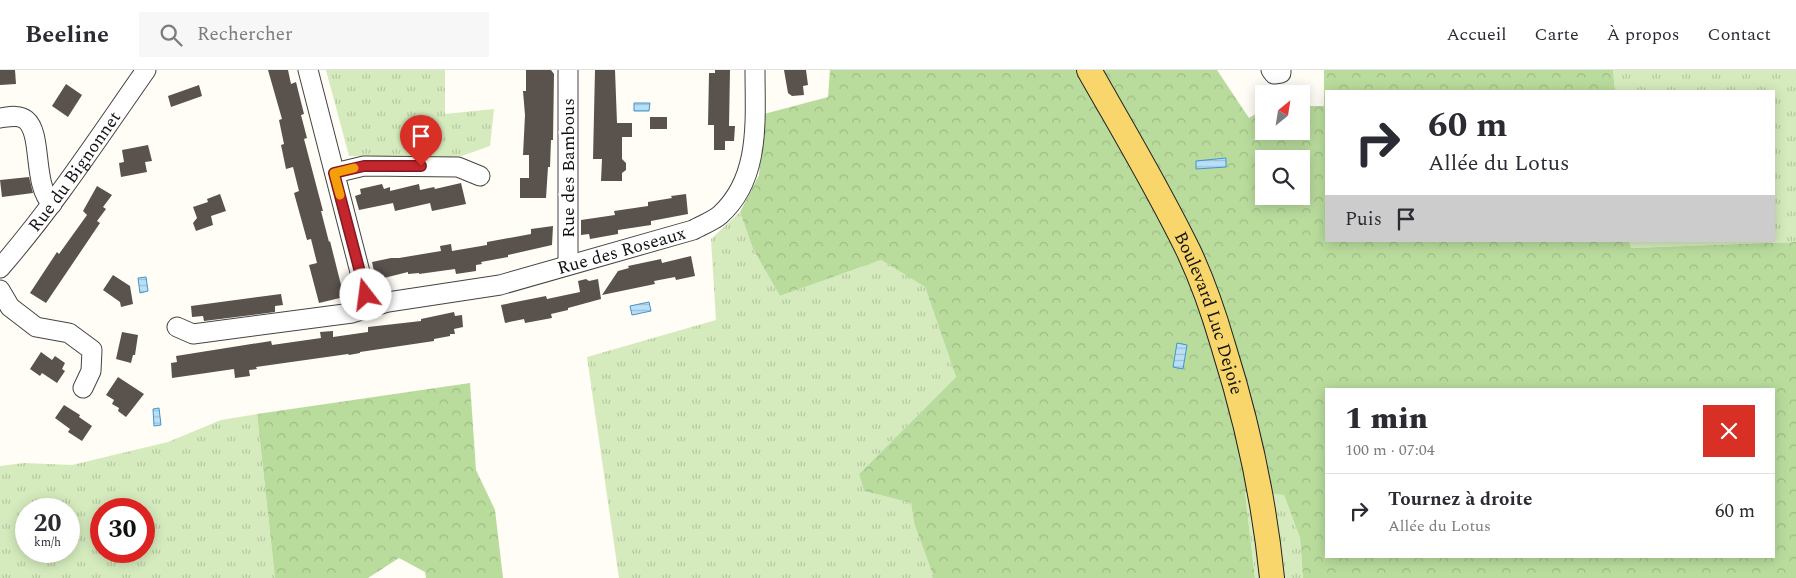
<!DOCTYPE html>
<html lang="fr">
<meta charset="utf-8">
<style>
body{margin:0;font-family:Spectral,serif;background:#f7f7f7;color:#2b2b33;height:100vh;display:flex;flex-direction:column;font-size:19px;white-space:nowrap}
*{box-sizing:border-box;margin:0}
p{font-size:16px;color:#7c7c81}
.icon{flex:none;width:28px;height:28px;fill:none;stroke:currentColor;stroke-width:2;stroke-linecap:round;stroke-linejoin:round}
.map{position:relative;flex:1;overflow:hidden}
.sheet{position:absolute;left:1325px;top:318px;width:450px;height:170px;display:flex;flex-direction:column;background:#fff;border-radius:0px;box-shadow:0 2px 12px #0003}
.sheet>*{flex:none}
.hud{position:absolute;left:1325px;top:20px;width:450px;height:152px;border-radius:0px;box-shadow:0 2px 12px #0003;background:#fff;color:#2b2b33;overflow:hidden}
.needle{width:32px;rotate:30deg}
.controls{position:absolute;left:1255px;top:15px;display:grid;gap:10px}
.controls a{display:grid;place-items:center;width:55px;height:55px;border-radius:0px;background:#fff;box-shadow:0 2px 12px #0003;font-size:25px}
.speed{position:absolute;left:15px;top:428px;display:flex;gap:10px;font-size:25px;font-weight:700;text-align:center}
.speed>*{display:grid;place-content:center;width:65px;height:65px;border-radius:50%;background:#fff;box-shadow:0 2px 12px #0003;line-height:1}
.speed small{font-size:12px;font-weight:400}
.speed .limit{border:8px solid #d22;background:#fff;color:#111}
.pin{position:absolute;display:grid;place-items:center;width:42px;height:42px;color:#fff;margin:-51px -21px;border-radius:50% 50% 50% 0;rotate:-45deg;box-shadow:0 0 5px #0007}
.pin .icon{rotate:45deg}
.me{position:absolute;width:55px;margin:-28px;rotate:345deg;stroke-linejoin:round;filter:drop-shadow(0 0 4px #0008)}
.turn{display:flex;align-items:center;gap:18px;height:105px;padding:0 20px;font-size:22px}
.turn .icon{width:65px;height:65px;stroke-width:2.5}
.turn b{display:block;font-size:35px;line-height:42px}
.then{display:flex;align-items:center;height:48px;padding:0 20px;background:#0003;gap:10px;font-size:19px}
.round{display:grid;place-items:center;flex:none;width:52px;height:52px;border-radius:0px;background:#f7f7f7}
.overview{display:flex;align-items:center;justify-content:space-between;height:85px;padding:0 20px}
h1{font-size:30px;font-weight:800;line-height:38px}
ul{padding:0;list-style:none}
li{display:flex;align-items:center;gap:15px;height:75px;padding:0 20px;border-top:1px solid #e1e1e2}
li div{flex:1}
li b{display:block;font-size:19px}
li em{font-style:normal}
header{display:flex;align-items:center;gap:30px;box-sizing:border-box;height:70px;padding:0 25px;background:#fff;border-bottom:1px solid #e1e1e2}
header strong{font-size:24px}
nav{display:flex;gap:28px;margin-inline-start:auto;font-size:18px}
.search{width:350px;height:45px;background:#f7f7f7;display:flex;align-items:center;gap:12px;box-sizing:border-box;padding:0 18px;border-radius:0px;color:#7c7c81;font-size:19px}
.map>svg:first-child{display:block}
</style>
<header>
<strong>Beeline</strong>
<div class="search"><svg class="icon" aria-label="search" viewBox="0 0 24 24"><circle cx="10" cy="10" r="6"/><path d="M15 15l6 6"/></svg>Rechercher</div>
<nav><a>Accueil</a><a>Carte</a><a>À propos</a><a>Contact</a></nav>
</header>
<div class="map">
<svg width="1796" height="508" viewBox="0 0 1796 508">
<defs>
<pattern id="grass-tufts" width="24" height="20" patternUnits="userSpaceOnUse" patternTransform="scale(1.25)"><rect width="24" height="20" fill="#d5ebbd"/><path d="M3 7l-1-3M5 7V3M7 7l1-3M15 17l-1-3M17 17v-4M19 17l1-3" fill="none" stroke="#b6c8a1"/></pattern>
<pattern id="forest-crowns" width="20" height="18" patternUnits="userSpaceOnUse" patternTransform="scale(1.25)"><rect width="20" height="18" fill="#b9dc9c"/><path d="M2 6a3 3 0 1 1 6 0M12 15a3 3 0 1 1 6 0" fill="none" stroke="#9ebc85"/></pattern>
<pattern id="water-rules" width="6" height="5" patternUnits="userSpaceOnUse" patternTransform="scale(1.25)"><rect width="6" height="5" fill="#b9e0f7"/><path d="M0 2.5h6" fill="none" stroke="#9ebfd3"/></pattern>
</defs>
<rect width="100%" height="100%" fill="#fffdf5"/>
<g fill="url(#grass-tufts)" fill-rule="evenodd">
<polygon points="326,0 445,0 445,44 494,39 490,76 456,88 349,86"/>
<polygon points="1613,0 1796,0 1796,172 1630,178 1629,171 1774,171 1774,21 1615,21"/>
<polygon points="740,142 753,179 780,226 881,190 925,217 956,307 859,404 864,421 911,433 914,453 934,508 619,508 587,287 716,250 711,169"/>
<path d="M 257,344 L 275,508 L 0,508 L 0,396 L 24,393 L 72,395 L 168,372 L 221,350 ZM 26,439 L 69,439 L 69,481 L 26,481 ZM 101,439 L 144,439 L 144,481 L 101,481 Z"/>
<polygon points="1245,422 1284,425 1300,468 1303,508 1255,508"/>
</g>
<g fill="url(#forest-crowns)" fill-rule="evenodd">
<path d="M 830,0 L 1217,0 L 1249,48 L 1264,39 L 1264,61 L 1301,61 L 1301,36 L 1324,36 L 1324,0 L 1613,0 L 1615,21 L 1326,21 L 1326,171 L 1629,171 L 1631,178 L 1796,172 L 1796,508 L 1303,508 L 1300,468 L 1284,425 L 1245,422 L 1255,508 L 934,508 L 914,453 L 911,433 L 864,421 L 859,404 L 956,307 L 925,217 L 881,190 L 780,226 L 753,179 L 740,142 L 759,105 L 764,44 L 828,27 ZM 1264,89 L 1301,89 L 1301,126 L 1264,126 ZM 1326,319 L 1774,319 L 1774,486 L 1326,486 Z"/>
<polygon points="470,313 476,400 495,440 503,508 426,508 425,502 399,488 368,508 275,508 257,344"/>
</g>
<g fill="url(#water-rules)" stroke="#3f96cf">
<polygon points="634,33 650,33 649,41 634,41"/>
<polygon points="1226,88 1226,97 1196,99 1196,91"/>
<polygon points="146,207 148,221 140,223 138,208"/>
<polygon points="649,232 651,241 632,245 630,236"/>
<polygon points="1177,273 1187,275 1183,299 1173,297"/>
<polygon points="159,338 161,355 154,356 153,339"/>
</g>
<g fill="#5a524d">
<polygon points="0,0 15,0 16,14 0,15"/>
<polygon points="268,0 288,0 291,14 296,12 304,44 301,45 307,68 304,69 323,141 321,141 329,172 330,171 344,227 319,233 309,195 317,193 311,169 307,170 294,123 299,121 293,97 286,99 281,75 284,74 279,50 282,49"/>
<polygon points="526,0 551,0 554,4 553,70 551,70 550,97 548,97 546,128 520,128 520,108 529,108 529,85 523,85 525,45 523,21 526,21"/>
<polygon points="595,0 615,0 617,53 632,53 632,67 622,67 622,89 626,93 626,100 622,103 622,111 601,111 602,89 593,89"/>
<polygon points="715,0 730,0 729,56 735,56 734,71 725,71 725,80 714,80 714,55 708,55 709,3 715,3"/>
<polygon points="784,0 806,0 808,15 803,16 804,25 792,26 788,23"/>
<polygon points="66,14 82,25 68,47 52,36"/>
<polygon points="199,15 202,26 171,37 168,26"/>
<rect x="650" y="47" width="17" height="12"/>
<polygon points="148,75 152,91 145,92 147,102 121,107 119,93 124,92 122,80"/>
<polygon points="29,107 33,123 2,127 0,110"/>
<polygon points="461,113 466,134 432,141 430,133 395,141 393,133 359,140 355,126 361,124 360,119 382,114 384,119 390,117 390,121 419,114 420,120 434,117 435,119"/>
<polygon points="97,116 112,125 103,137 106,139 97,151 100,153 46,233 30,223 57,182 59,184 87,145 83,141"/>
<polygon points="220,124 226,141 211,146 213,155 196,161 193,153 197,148 193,137 208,132 207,129"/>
<polygon points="686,124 688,144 651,151 651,155 618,160 618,164 590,169 589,164 581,165 581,150 615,145 614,141 648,136 648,132 672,128 671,126"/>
<polygon points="553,156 552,175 508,185 508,187 481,192 482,194 476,195 476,201 456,204 455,199 419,204 419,203 408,204 408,202 376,210 372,192 391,188 399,188 441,181 440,176 451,174 452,181 487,175 487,172 531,164 531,159"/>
<polygon points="691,186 695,206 676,210 675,207 654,211 655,214 602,225 618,201 629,198 628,196 661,189 662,193"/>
<polygon points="113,205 130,216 133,234 121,237 120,232 103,220"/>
<polygon points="586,209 589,211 598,209 601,229 568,238 568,240 551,244 552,248 525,253 524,249 505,253 501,235 546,226 547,229 580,222 578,211"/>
<polygon points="281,224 283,235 275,236 275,242 204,251 203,246 192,247 191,236"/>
<polygon points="454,242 455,246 462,245 463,257 454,259 455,264 450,264 450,266 434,269 434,271 360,282 360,283 349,285 348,284 256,297 257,299 249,300 250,306 235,308 234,299 172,308 171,293 177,292 176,286 271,271 272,275 321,268 320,262 333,261 333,267 368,262 368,257 421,251 421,249"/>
<polygon points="122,262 138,265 135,285 133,285 131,293 116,289"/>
<polygon points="41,282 52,290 55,286 65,293 62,299 65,301 57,313 42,303 40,306 30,299"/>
<polygon points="118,307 144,324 126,347 118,341 119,338 112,334 114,330 106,325"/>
<polygon points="64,335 80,345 79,347 92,356 82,371 68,362 70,359 55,348"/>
</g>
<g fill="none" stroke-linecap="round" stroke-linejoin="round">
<defs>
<g id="minor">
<polyline points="308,0 369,237"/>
<polyline points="568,0 568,195"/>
<polyline points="1271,0 1274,4 1281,3 1281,0"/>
<path d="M 0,48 C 8,47 19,44 26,50 C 43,64 32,114 52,134"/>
<polyline points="335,103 364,96 458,97 480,106"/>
<path id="s1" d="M 0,198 C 54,136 99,67 146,0"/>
<polyline points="0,220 10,237 36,257 69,263 92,280 91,301 83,318"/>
<path id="s2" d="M 177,257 L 193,264 L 352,243 L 388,232 L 500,215 L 693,160 C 702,155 713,151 720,145 C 761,108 755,50 755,0"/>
</g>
<g id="major">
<path id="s3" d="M 1089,0 C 1123,60 1159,120 1189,182 C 1203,212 1214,244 1223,275 C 1247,351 1264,428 1272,508"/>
</g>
</defs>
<use href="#minor" stroke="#444" stroke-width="21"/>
<use href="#major" stroke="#222" stroke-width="26"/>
<use href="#minor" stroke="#fff" stroke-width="19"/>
<use href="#major" stroke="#f9d66b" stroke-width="24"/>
</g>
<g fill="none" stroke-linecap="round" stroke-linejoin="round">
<defs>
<polyline id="route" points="366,225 334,103 364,96 421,96"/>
</defs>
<use href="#route" stroke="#7f191e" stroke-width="12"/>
<use href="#route" stroke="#c4262e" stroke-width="9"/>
<polyline stroke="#f59e0b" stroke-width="9" points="340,125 334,103 354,98"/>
</g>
<g text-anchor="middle" stroke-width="5" stroke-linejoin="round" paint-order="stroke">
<g font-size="18" fill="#111" stroke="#fff">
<text transform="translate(568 98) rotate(-90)" y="6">Rue des Bambous</text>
<text dy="6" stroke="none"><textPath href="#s1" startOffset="122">Rue du Bignonnet</textPath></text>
<text dy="6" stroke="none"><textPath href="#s2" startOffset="455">Rue des Roseaux</textPath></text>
<text dy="6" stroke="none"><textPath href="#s3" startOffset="272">Boulevard Luc Dejoie</textPath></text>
</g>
</g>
</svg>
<div class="controls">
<a><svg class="needle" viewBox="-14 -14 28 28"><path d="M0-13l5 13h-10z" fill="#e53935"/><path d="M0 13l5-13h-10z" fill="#7c7c81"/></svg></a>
<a><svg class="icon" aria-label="search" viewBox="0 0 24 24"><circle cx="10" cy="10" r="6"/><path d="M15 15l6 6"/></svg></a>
</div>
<div class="speed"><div>20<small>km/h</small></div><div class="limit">30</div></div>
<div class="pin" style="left:421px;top:96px;background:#d93025"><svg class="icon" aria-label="arrive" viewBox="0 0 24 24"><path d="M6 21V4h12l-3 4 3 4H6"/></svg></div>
<svg class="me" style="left:366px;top:225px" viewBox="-20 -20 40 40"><circle r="19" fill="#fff"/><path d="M0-13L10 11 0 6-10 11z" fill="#c4262e"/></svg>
<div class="hud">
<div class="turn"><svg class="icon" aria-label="right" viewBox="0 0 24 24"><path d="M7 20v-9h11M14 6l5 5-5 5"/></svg><div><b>60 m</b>Allée du Lotus</div></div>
<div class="then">Puis<svg class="icon" aria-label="arrive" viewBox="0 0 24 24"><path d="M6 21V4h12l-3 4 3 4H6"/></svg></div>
</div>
<section class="sheet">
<div class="overview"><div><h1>1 min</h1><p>100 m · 07:04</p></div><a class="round" style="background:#d93025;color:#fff"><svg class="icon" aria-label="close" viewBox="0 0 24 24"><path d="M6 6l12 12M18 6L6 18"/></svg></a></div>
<ul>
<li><svg class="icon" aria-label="right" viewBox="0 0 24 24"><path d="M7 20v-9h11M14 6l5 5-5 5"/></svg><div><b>Tournez à droite</b><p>Allée du Lotus</p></div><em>60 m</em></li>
</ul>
</section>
</div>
